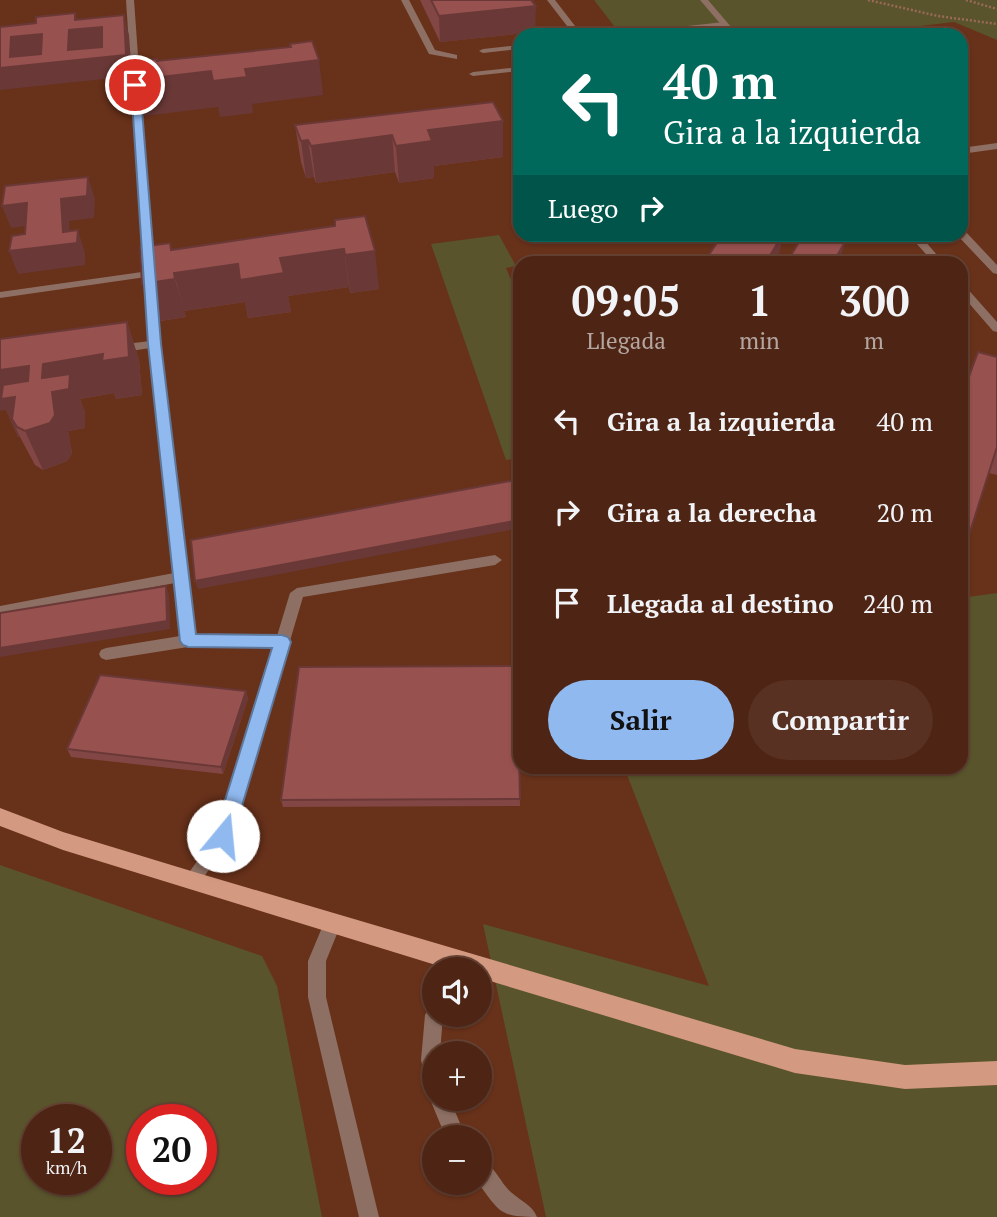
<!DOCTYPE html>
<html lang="es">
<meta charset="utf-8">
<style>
body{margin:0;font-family:"PT Serif",serif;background:#583122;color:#f1f3f6;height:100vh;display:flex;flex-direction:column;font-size:26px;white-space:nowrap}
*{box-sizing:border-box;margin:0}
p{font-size:23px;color:#b3a5a0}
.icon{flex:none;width:38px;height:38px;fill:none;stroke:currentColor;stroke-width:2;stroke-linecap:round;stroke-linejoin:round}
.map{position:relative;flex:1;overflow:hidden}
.side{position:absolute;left:513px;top:256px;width:455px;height:518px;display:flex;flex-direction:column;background:#4e2514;border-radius:21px;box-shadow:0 2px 5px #0004,0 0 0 2px #654234}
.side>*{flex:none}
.top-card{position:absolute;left:513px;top:28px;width:455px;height:214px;border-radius:21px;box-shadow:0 2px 5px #0004,0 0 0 2px #654234;background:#00695c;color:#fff;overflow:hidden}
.fabs{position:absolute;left:422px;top:957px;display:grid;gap:14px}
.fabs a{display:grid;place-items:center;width:70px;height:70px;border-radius:50%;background:#4e2514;box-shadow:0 2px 5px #0004,0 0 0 2px #654234;font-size:35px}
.speed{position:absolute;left:21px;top:1104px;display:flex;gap:14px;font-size:35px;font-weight:700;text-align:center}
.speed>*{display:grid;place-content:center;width:91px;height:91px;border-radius:50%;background:#4e2514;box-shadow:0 2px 5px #0004,0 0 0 2px #654234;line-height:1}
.speed small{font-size:18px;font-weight:400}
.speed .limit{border:10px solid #d22;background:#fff;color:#111}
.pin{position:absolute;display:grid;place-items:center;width:60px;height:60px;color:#fff;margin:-30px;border:4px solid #fff;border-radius:50%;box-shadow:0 2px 7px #0007}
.me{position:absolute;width:77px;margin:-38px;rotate:17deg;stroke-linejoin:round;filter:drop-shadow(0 0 5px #0008)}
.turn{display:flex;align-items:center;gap:24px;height:147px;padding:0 35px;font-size:32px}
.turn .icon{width:91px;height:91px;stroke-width:2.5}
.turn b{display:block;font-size:49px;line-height:60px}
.then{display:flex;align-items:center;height:66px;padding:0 35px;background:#0003;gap:14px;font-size:26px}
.eta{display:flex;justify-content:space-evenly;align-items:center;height:119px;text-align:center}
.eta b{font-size:42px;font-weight:700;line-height:49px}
.action{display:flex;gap:14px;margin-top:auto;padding:14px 35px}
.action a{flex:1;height:80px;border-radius:42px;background:#90b9f0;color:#111;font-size:28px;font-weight:700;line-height:80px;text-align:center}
.action a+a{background:#583122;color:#f1f3f6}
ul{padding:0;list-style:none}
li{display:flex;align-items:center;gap:21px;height:91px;padding:0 35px}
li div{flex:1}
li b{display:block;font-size:26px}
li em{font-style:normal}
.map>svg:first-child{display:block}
</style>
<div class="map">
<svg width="997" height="1217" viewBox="0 0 997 1217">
<rect width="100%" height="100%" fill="#68311a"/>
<g fill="#59542b" fill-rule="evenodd">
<polygon points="594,0 997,0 997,40 954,22 846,35 621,35"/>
<polygon points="499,235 516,266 506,268 520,300 520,305 511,307 520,329 520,458 506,460 431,244"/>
<polygon points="997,593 997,1217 546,1217 483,924 709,986 624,767 961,766 961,598"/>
<path d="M 0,865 L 262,956 L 277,986 L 322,1217 L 0,1217 ZM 96,1120 L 96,1180 L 37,1180 L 37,1120 ZM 201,1120 L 201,1180 L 142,1180 L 142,1120 Z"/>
</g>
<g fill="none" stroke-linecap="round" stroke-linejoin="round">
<g stroke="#9a6a56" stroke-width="2.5" stroke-dasharray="2 2" stroke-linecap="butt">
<polyline points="868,0 938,16 997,24"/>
<polyline points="966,0 997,9"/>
</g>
<g fill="#8d6f63" fill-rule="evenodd">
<polygon points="126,0 134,0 153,264 148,267 143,264"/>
<polygon points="401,0 409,0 435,50 457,55 457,59 429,54"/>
<polygon points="547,0 555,0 582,35 574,35"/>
<polygon points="724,22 728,24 727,26 645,35 619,35 623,33"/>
<polygon points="520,45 520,49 483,53 479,51 483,49"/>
<polygon points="520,67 520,71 473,76 469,74 473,72"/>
<polygon points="997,143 997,149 961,154 961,148"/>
<polygon points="961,230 965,231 997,265 997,274 993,273 957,235 961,234"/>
<polygon points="149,271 153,272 153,276 0,298 0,292"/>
<polygon points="151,299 156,302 195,635 277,636 290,593 297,588 495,555 502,560 495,565 303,597 232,836 197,887 191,889 185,887 183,881 217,833 273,648 188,647 106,660 101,658 99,654 101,650 106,648 180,636 175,583 0,616 0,606 174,573 150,348 118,353 112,349 118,345 150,341 146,302"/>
<polygon points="434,1006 434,1015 443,1015 440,1054 434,1054 434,1089 427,1086 421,1060 425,1015 428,1009"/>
<polygon points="433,1092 434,1099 450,1099 466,1138 446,1138 430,1099"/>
<path d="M 480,1159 C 495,1165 500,1183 512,1193 C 521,1201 532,1205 537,1217 C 499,1217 500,1212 478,1183 Z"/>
</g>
<g fill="#8d6f63" fill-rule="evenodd">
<polygon points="700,0 708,0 738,35 730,35"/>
<polygon points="908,234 919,234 943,262 933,262"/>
<polygon points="961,285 965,286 997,322 997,332 993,331 961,294"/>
<polygon points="332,916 338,918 341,924 326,961 326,997 379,1217 359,1217 308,997 308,961 326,918"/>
</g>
<polygon fill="#d49981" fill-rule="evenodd" points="0,808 63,832 191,871 795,1049 905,1065 997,1061 997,1085 905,1089 795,1073 480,978 480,970 452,970 63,850 0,826"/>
</g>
<g fill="#824644">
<polygon points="420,0 531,0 535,32 440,42"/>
<polygon points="503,121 503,157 434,166 434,178 399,183 395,172 316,183 314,177 306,178 301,162 295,125"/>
<polygon points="335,226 379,289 350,293 349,287 288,296 291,312 248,318 245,302 184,311 186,317 154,322 170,243 172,250"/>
<polygon points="127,322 139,360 142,395 116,399 114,393 80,399 85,412 85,428 68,431 72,453 67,461 43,470 35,465 20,437 18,437 6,410"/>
<polygon points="978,352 997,357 997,475 989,473 967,541 961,554 961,377 967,379"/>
<polygon points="517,666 520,806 283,807 281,800"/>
<polygon points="246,691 248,699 223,774 71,757 67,749"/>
</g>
<g fill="#6a3937">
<polygon points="536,6 535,32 440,42 439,16"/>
<polygon points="75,13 80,29 102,27 126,55 124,15 129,35 132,76 0,90 0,68 10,57 11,37 42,34 68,50 69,30 75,20"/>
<polygon points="319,60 323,95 252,104 253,113 220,117 218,107 144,116 135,80"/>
<polygon points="503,121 503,157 434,166 434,178 399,183 396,146 428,130"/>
<polygon points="392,135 395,172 316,183 311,146"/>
<polygon points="308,140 314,177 306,178 301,141"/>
<polygon points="88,177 95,199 94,218 69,221 70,244 78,230 85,253 85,265 18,274 9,251 63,232 61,199"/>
<polygon points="27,203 35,225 11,228 2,206"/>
<polygon points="784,234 777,262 766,262"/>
<polygon points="846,240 839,262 838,254"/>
<polygon points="170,243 178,272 344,249 349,287 288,296 291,312 248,318 245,302 184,311 174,273"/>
<polygon points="375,251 379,289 350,293 345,255"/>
<polygon points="175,279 186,317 154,322 142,284"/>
<polygon points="127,322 139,360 142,395 116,399 114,393 80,399 85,412 85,428 68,431 72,453 67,461 43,470 25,431 12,419 20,437 18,437 6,410 0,411 0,370 29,366 42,378 43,364"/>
<polygon points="520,520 520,528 275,575 198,589 195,581"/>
<polygon points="166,586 169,594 170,629 0,657 0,648"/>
<polygon points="246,691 248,699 223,774 221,767"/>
</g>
<g fill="#97514f" stroke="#6a3937" stroke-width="2" fill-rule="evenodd">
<polygon points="431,0 531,0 536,6 439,16"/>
<path d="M 75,13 L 75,20 L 124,15 L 126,55 L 0,68 L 0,27 L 36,23 L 36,17 ZM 102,27 L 102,47 L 68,50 L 69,30 ZM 42,34 L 41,54 L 10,57 L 11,37 Z"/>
<polygon points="312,41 319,60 245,69 247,77 213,81 211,71 135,80 133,61 157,59 157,61 291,47 290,44"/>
<polygon points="493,102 503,121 428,130 432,141 396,146 392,135 311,146 308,140 301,141 295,125"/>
<polygon points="88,177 87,196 61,199 63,232 78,230 77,243 9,251 12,236 25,234 27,203 2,206 5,186"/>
<polygon points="365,216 375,251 345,255 344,249 280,258 284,273 240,280 238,264 174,273 175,279 142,284 140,247 170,243 171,250 335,226 335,220"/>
<polygon points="723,234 783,234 766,262 704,262"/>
<polygon points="804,234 827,234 826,236 846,240 838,254 858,259 856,262 787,262"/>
<polygon points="127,322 129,357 102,361 103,354 43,364 42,378 70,374 69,389 52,392 55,415 50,423 25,431 17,427 12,419 15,397 1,399 3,385 28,381 29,366 0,370 0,339"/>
<polygon points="978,352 997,357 997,447 967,541 961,539 961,377 968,379"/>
<polygon points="516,480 520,490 520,520 195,581 191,540"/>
<polygon points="166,586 167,621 0,648 0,613"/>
<polygon points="517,666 520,799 281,800 299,667"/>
<polygon points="100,675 246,691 221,767 67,749"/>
</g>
<polygon fill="#90b9f0" stroke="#5e789c" stroke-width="2" points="135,82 140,85 161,344 196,634 282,635 288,637 291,642 233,836 230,842 223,845 217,842 214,836 272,648 188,647 183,645 180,641 148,344 131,85"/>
</svg>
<div class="fabs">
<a><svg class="icon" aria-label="sound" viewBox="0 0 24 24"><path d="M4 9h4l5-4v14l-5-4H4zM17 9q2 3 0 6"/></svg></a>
<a>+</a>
<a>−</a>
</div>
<div class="speed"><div>12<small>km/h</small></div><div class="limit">20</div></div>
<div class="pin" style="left:135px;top:85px;background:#d93025"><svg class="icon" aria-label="arrive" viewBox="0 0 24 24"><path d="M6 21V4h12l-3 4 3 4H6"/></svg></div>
<svg class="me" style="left:223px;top:836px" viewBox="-20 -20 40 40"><circle r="19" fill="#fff"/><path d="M0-13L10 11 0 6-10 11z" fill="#90b9f0"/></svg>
<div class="top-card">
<div class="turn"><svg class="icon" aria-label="left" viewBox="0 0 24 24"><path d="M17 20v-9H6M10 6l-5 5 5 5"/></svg><div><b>40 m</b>Gira a la izquierda</div></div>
<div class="then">Luego<svg class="icon" aria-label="right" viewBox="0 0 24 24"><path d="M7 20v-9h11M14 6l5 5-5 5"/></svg></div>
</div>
<section class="side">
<div class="eta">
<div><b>09:05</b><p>Llegada</p></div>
<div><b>1</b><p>min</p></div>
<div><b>300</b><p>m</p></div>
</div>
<ul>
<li><svg class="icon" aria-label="left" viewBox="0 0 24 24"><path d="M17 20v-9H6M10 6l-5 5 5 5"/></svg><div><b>Gira a la izquierda</b></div><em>40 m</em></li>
<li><svg class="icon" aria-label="right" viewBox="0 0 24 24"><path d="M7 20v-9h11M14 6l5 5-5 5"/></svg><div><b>Gira a la derecha</b></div><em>20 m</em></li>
<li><svg class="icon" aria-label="arrive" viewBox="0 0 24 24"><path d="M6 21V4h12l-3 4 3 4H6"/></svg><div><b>Llegada al destino</b></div><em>240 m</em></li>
</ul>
<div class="action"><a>Salir</a><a>Compartir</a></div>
</section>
</div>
